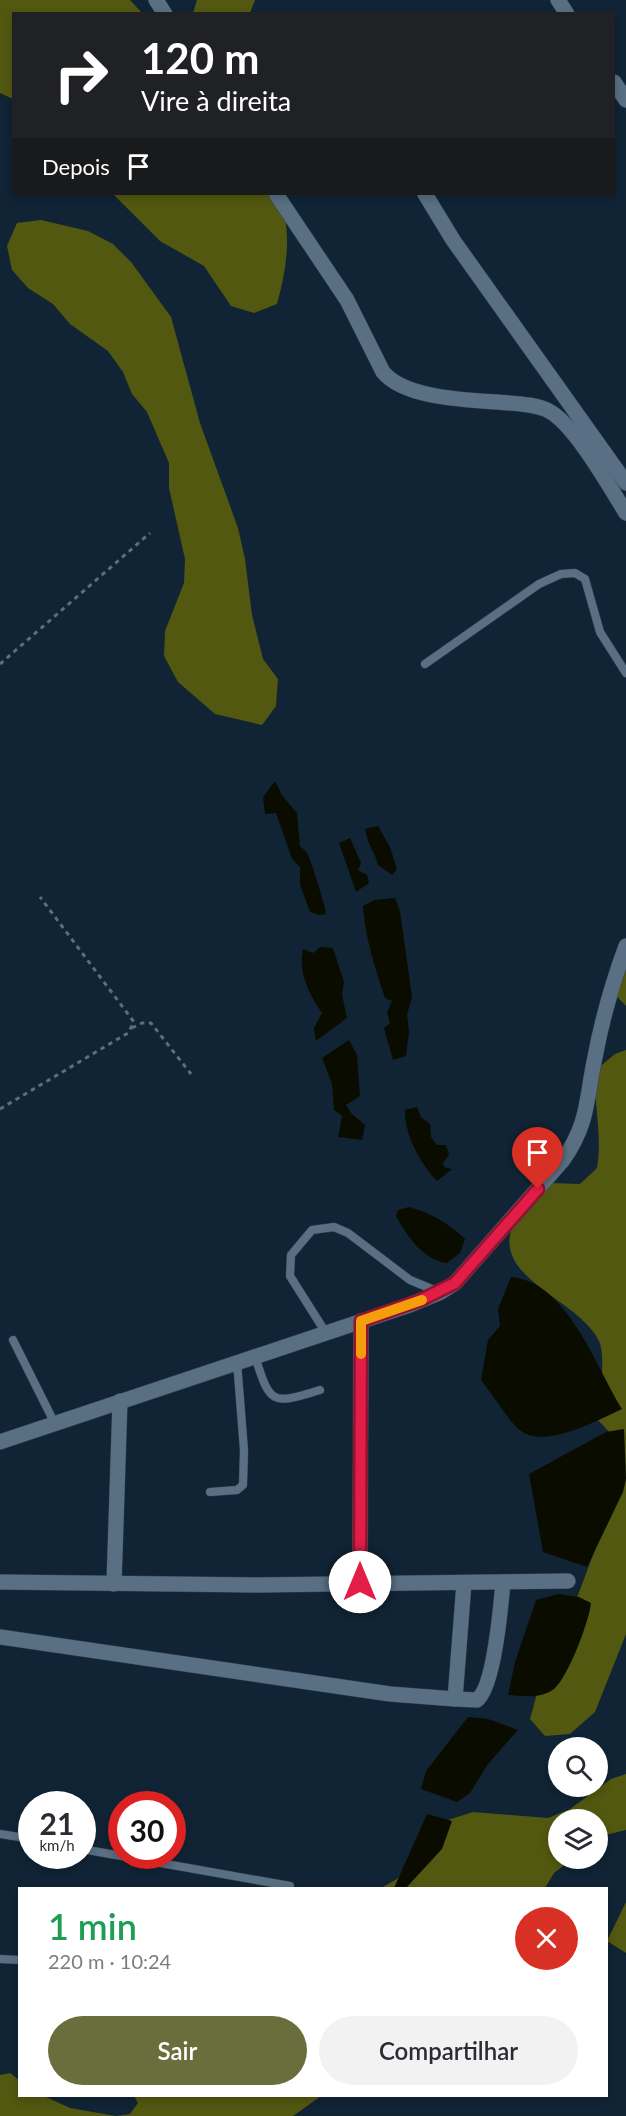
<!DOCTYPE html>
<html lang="pt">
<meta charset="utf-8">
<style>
body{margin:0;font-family:Lato,sans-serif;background:#f2f2f3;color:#2b2b33;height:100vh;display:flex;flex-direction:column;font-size:22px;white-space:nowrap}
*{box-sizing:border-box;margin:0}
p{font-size:20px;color:#7c7c81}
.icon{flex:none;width:33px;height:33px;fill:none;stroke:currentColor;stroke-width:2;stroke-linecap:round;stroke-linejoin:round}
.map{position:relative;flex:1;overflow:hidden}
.panel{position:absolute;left:18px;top:1887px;width:590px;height:210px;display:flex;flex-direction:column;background:#fff;border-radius:0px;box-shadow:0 3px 9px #0003}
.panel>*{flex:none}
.hud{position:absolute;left:12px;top:12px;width:603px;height:183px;border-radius:0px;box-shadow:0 3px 9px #0003;background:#202124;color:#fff;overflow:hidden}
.tools{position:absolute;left:548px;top:1737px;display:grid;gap:12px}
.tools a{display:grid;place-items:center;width:60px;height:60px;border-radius:50%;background:#fff;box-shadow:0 3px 9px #0003;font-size:30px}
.speed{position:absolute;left:18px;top:1791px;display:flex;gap:12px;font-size:30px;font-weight:700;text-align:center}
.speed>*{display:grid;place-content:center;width:78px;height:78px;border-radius:50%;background:#fff;box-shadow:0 3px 9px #0003;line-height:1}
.speed small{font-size:15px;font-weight:400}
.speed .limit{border:9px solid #d22;background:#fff;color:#111}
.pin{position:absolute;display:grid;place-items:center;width:51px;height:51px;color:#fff;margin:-62px -26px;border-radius:50% 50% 50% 0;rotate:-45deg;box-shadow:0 0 6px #0007}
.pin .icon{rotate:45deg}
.me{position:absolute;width:66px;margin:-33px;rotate:0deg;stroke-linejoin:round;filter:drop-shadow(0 0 4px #0008)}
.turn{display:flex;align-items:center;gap:21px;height:126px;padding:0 30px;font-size:27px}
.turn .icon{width:78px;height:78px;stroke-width:2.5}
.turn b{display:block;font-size:42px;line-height:51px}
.then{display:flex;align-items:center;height:57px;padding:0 30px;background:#0003;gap:12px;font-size:22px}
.round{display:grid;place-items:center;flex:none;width:63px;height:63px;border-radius:32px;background:#f2f2f3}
.overview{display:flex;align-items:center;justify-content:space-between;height:102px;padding:0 30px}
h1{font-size:36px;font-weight:600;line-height:45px;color:#1e9e55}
.button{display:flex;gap:12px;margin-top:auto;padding:12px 30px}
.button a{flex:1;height:69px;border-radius:36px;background:#6a6e3c;color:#fff;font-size:24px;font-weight:600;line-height:69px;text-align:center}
.button a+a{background:#f2f2f3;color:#2b2b33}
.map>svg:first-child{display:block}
</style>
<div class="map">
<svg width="626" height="2116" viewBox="0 0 626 2116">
<rect width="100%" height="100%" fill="#102435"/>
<g fill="#535810">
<polygon points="0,0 130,0 142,13 14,14 13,99 0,93"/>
<polygon points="197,0 255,0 250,13 193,13"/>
<path d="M 113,194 L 278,194 C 293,229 287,268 277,304 L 254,313 L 231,306 L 204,266 L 160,241 Z"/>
<polygon points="41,220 88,231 113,244 131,262 171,317 200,423 238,528 245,559 252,615 263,659 278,679 276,706 262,725 215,714 178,682 164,656 165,631 184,583 185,559 169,488 169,463 147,412 132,394 123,372 108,351 70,324 53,304 28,288 12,270 7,246 17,223"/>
<polygon points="626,940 626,1006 611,990"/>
<path d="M 626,1050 L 626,1634 L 595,1712 L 570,1734 L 545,1736 L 530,1719 L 538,1690 L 570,1616 L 601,1534 L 613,1436 L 597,1419 C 598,1398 607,1360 599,1341 C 579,1298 482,1276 517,1218 C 524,1205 541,1193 552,1183 L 580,1184 L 597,1168 C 603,1132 592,1104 597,1069 L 615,1054 Z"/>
<polygon points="626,1774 626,1830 597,1837 597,1820 558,1820 558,1858 572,1859 554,1873 545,1888 381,1888 397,1879 448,1820 473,1812 548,1818 570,1809 611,1779"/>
<polygon points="626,1902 626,1953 607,1941"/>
<polygon points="10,2073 19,2080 20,2096 44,2096 70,2108 116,2116 130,2114 138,2103 134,2096 321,2096 293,2116 0,2116 0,2075"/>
</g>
<g fill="#0b0c00">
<path d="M 275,781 L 282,795 L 297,813 L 300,846 C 302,848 305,850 307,853 C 310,857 326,908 326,914 L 320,915 L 310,912 L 300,885 L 300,867 L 292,859 L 276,813 L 265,814 L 263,797 Z"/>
<path d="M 378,826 L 390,847 L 397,869 L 392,875 L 378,865 C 375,852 368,846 365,829 Z"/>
<polygon points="350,838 361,863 358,870 367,875 369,883 356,892 339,843"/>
<path d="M 395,898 L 400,911 L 412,997 L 407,1015 L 409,1031 L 406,1056 L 393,1060 L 384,1028 L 390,1023 L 387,1012 L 392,1001 L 385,998 C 375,968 365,938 363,906 L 374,900 Z"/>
<path d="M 320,947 L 333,948 L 344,982 L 342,995 L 347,1018 L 316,1041 L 314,1028 L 322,1013 C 309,994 298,973 303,949 L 313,953 Z"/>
<polygon points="349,1040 357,1055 360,1096 346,1105 352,1114 365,1125 362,1140 338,1137 342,1116 334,1110 332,1084 322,1058"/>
<path d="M 417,1107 L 421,1117 L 430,1124 L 431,1137 L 437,1145 L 446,1145 L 449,1155 L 443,1163 L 444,1167 L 452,1169 L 437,1181 C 421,1165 404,1134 405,1110 Z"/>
<path d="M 409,1207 C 431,1213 448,1223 465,1239 L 460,1253 L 447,1263 C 423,1260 407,1236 396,1216 L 398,1210 Z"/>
<path d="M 511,1277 C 567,1281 597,1369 622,1409 C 598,1420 546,1449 521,1431 C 508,1421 492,1393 481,1380 L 488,1340 L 500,1326 L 498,1309 Z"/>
<polygon points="624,1429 626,1479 623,1492 587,1567 543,1552 529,1474 606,1432"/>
<path d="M 558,1594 L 579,1597 L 591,1603 C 589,1622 568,1677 554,1689 C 541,1699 523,1696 508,1695 L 515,1662 L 536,1600 Z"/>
<polygon points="468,1717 488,1719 518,1730 488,1764 470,1793 457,1802 421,1789 426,1771"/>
<polygon points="427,1814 452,1821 442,1849 406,1888 394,1888"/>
</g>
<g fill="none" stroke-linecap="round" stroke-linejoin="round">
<defs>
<g id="lane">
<polyline points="425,664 539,584 561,574 575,573 585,579 600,632 626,673"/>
<polyline points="326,1333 290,1276 291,1255 312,1230 334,1227 348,1233 410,1280 439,1292"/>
<polyline points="13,1340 55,1424"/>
<path d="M 255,1356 C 270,1405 272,1405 320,1390"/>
<polyline points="210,1492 237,1490 243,1485 244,1450 237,1362"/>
<polyline points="0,1834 32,1839"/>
<polyline points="82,1849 290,1886"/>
<polyline points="0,1959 20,1960"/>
</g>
<g id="street">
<polyline points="156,0 165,14"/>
<polyline points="558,0 567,14"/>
<polyline points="614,82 626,100"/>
<path d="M 276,194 L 347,300 L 383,372 C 406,400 474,400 509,403 C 522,404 538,405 549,411 C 575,425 609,486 626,513"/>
<polyline points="425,194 453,240 626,483"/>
<path d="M 0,1442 L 407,1306 L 441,1292 L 455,1283 L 563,1160 C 589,1123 586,1099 595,1057 C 602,1020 613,981 626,946"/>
<polyline points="0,1582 258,1585 568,1581"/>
<polyline points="360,1582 361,1321"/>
<polyline points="114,1584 120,1401"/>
<polyline points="0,1637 390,1694 455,1699 464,1583"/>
<path d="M 455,1699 L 477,1700 C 494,1687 501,1605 503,1582"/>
</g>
</defs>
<use href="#lane" stroke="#33404e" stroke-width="9"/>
<use href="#street" stroke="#33404e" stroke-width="16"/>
<g stroke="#5d6d7c" stroke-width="3" stroke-dasharray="4.5 4.5" stroke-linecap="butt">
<polyline points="0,664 150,533"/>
<polyline points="132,1028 142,1023 151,1023 191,1074"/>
<polyline points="0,1109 128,1033 134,1022 40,897"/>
</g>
<use href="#lane" stroke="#596f83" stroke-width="8"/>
<use href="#street" stroke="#596f83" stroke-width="15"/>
</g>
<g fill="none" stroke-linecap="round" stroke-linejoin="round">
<defs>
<polyline id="route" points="360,1582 361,1321 421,1300 455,1283 538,1189"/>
</defs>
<use href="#route" stroke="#92132f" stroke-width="15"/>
<use href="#route" stroke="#e11d48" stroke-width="10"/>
<polyline stroke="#f59e0b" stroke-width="10" points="361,1354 361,1321 422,1300"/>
</g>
</svg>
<div class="tools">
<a><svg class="icon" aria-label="search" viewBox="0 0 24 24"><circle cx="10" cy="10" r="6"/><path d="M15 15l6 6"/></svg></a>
<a><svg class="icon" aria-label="layers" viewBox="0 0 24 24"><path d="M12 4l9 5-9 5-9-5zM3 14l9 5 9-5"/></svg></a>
</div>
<div class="speed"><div>21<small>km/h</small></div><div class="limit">30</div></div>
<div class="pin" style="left:538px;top:1189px;background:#d93025"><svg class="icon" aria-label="arrive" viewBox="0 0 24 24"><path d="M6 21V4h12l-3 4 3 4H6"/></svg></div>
<svg class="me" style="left:360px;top:1582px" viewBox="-20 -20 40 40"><circle r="19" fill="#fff"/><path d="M0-13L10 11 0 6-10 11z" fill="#e11d48"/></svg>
<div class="hud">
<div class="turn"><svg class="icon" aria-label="right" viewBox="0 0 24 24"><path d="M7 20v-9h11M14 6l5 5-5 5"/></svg><div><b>120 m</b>Vire à direita</div></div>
<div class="then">Depois<svg class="icon" aria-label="arrive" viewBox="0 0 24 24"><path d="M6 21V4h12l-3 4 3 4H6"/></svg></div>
</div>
<section class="panel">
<div class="overview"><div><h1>1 min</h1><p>220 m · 10:24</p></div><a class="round" style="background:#d93025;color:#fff"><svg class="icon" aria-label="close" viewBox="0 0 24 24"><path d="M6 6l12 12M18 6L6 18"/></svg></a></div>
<div class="button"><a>Sair</a><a>Compartilhar</a></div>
</section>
</div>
